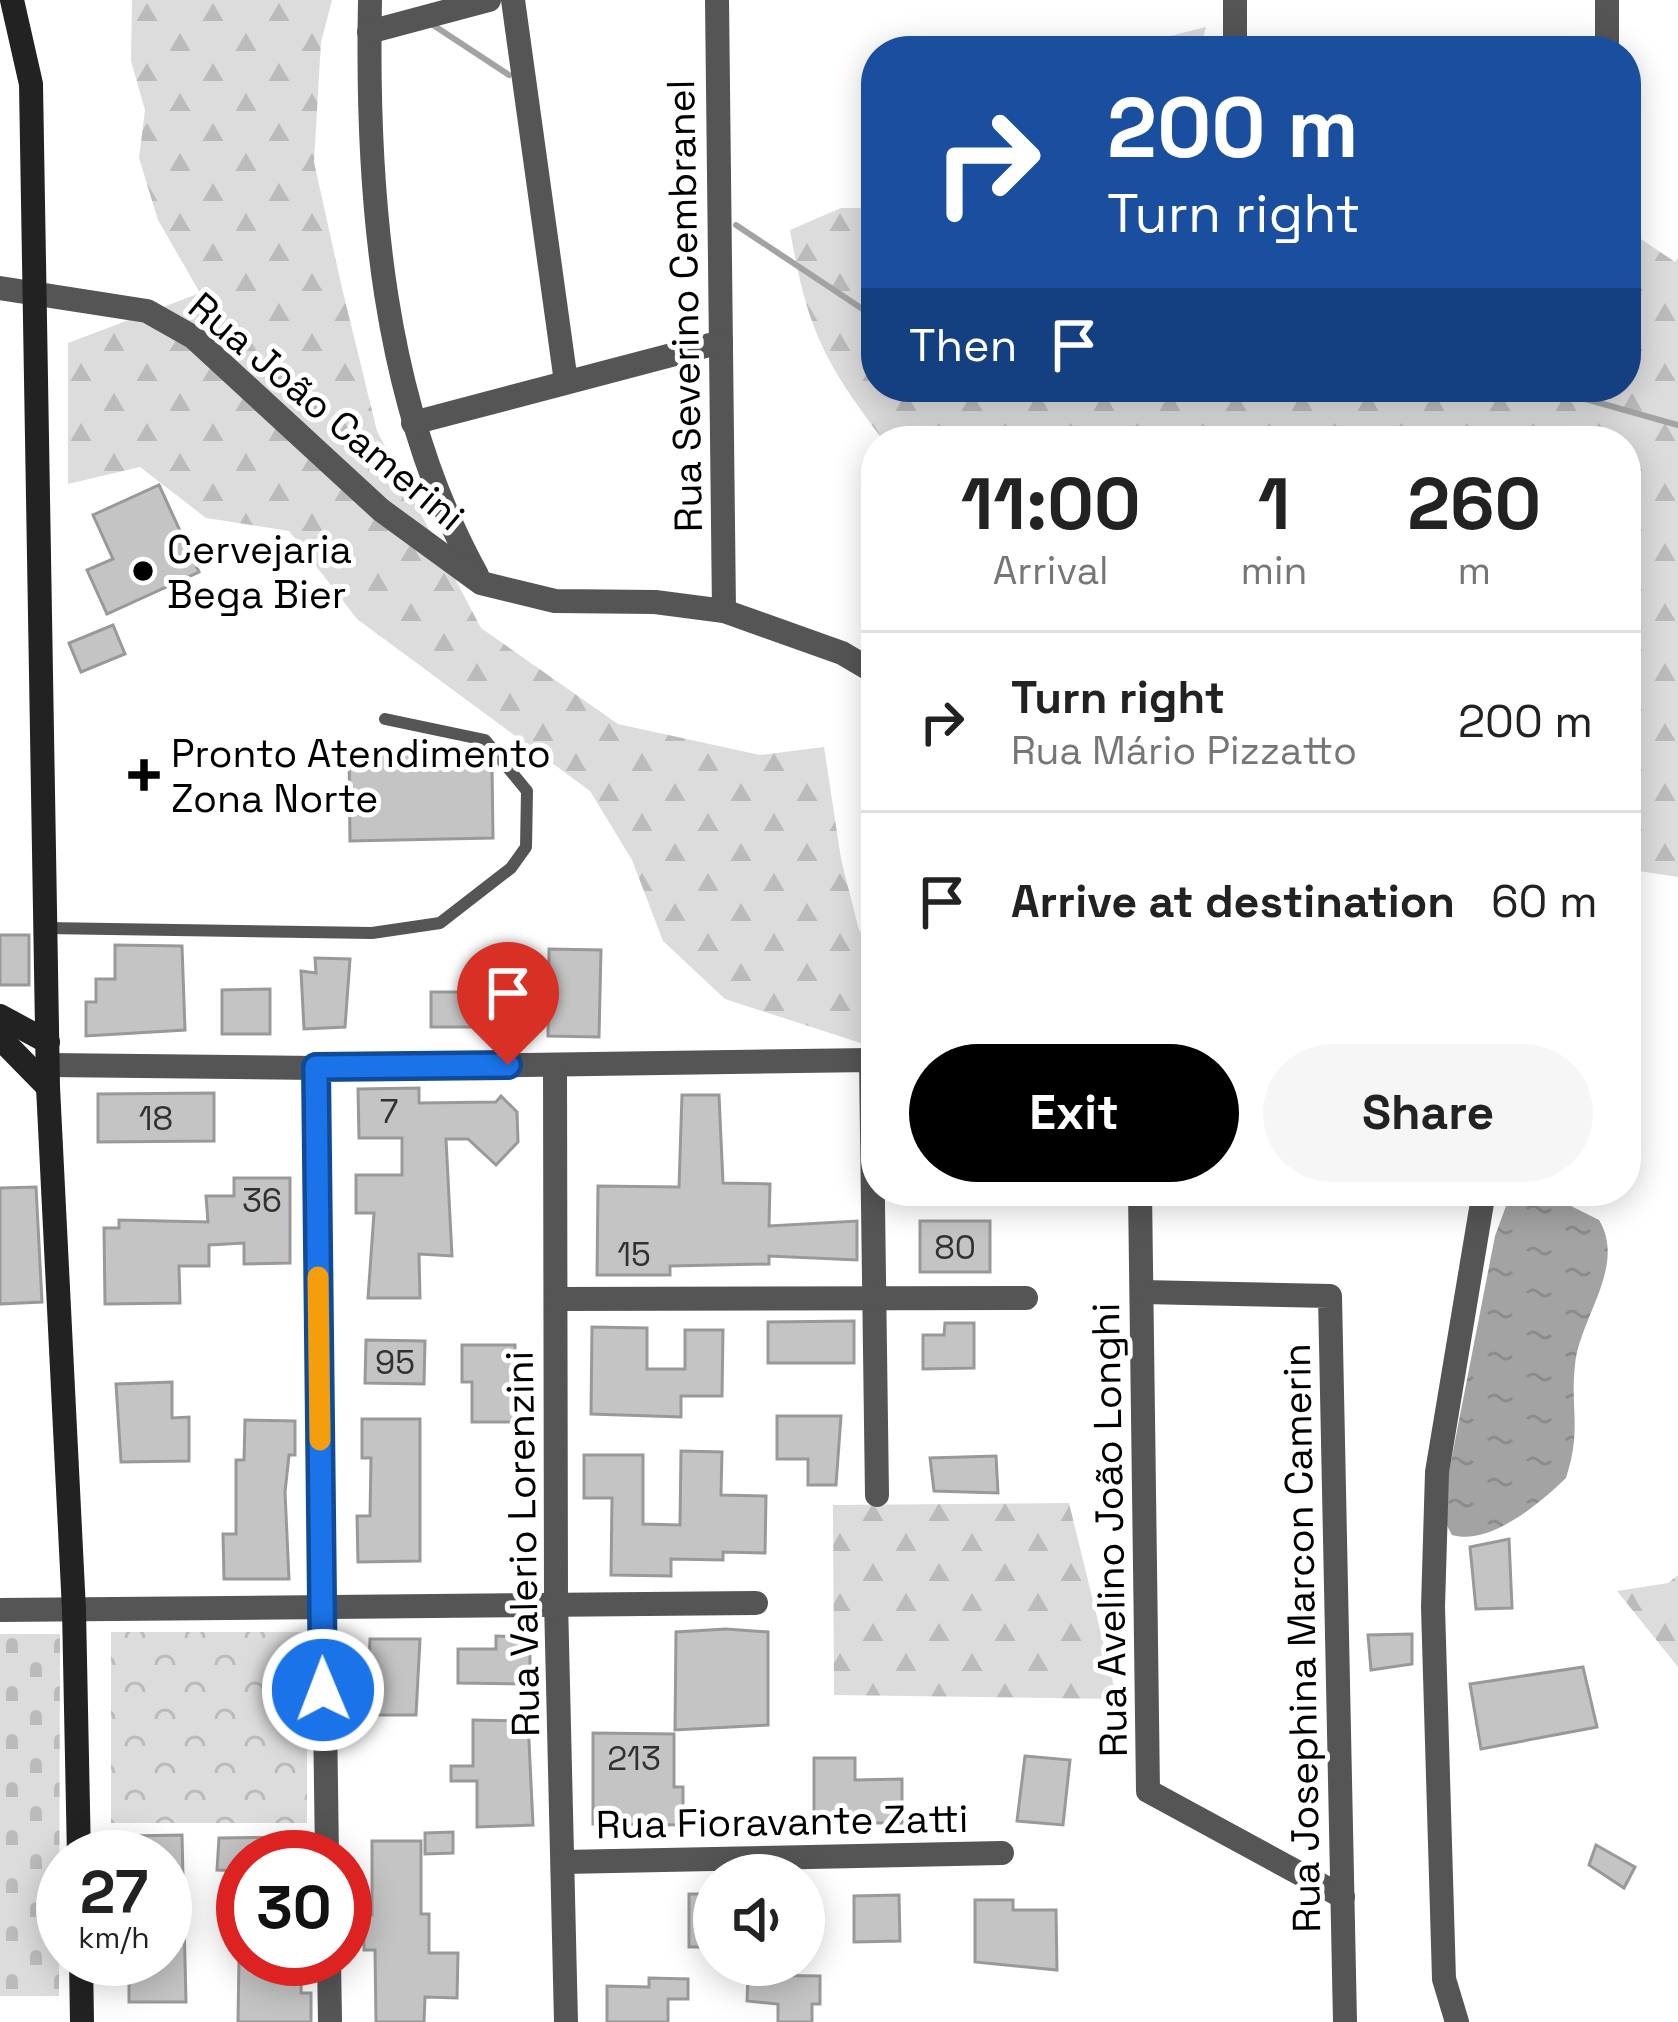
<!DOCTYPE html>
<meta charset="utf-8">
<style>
body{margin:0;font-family:"Space Grotesk",sans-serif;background:#f6f6f6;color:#222;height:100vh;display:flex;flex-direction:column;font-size:45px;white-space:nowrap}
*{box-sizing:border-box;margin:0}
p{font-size:39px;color:#767676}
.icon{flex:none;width:66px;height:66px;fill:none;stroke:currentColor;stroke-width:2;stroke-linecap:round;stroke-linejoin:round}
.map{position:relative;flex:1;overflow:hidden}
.drawer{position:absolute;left:861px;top:426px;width:780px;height:780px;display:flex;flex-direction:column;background:#fff;border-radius:48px;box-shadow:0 6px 30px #0003}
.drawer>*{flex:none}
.guide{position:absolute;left:861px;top:36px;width:780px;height:366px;border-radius:48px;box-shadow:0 6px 30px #0003;background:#1a4fa0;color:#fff;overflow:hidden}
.controls{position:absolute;left:693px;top:1854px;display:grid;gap:24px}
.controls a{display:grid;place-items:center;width:132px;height:132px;border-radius:50%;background:#fff;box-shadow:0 6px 30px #0003;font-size:60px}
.speed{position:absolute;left:36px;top:1830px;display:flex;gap:24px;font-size:60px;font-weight:700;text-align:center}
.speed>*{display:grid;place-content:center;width:156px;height:156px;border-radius:50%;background:#fff;box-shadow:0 6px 30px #0003;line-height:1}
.speed small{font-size:30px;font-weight:400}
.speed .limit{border:18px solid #d22;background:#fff;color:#111}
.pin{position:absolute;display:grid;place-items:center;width:102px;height:102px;color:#fff;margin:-123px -51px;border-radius:50% 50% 50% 0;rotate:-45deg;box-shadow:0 0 12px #0007}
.pin .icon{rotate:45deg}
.me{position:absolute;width:132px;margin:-66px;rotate:359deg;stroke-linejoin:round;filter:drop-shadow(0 0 9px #0008)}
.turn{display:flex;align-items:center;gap:42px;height:252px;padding:0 48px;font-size:54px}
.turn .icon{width:156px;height:156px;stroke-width:2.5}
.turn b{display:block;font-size:84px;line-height:102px}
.then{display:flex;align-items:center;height:114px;padding:0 48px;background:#0003;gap:24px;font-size:45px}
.eta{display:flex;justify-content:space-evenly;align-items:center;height:204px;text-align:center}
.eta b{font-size:72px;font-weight:800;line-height:84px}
.cta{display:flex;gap:24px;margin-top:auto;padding:24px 48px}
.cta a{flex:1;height:138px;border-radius:72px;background:#000;color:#fff;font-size:48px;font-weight:800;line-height:138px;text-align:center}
.cta a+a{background:#f6f6f6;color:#222}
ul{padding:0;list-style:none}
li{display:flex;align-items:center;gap:36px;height:180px;padding:0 48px;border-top:3px solid #e0e0e0}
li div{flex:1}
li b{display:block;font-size:45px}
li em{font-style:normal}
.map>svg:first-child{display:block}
</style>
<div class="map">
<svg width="1678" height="2022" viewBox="0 0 1678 2022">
<defs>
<pattern id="forest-firs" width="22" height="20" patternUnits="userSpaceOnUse" patternTransform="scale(3)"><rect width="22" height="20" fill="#dcdcdc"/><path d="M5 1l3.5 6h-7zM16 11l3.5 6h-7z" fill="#bbb"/></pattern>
<pattern id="cemetery-stones" width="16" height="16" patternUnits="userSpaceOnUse" patternTransform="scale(3)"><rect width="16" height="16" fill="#dcdcdc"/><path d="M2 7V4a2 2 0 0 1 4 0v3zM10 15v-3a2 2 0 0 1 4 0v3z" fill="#bbb"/></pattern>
<pattern id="park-crowns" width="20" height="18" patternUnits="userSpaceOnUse" patternTransform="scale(3)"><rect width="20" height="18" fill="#dcdcdc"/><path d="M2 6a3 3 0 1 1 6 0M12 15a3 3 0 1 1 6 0" fill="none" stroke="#bbb"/></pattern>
<pattern id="water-ripples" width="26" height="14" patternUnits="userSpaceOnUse" patternTransform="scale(3)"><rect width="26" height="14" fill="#a3a3a3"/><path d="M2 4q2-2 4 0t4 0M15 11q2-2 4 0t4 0" fill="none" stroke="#8b8b8b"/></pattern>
</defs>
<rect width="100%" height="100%" fill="#fff"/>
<g fill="url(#forest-firs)">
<polygon points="132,0 332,0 321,42 314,162 341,284 377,431 481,628 618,724 760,755 824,747 841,859 859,930 876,951 876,1048 725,999 663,941 632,860 590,791 357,619 289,531 206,518 140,467 68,484 68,343 200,293 158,220 139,158 145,110 131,61"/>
<polygon points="1206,27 1200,51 1160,51 1166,37"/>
<path d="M 841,208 L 876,208 L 876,387 L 1626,387 L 1626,229 L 1675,262 L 1678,258 L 1678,877 L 1626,869 L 1626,441 L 884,441 C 824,362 807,329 790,230 Z"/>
<polygon points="1069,1503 1117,1699 834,1695 833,1505"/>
<polygon points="1678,1575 1678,1667 1617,1591 1668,1583"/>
</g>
<polygon fill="url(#cemetery-stones)" points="0,1634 60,1634 59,1996 0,1996"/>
<rect fill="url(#park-crowns)" x="111" y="1632" width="196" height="191"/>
<path fill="url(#water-ripples)" d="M 1510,1195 L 1569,1205 L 1599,1220 C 1627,1266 1579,1319 1575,1365 C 1570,1411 1582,1428 1566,1478 C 1540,1503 1490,1546 1452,1535 L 1444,1520 L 1445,1492 L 1495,1236 Z"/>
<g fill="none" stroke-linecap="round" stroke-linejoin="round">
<g stroke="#a3a3a3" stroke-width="6">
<polyline points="433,25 509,75"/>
<polyline points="736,225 876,318"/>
<polyline points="980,387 992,395 1043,387"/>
<polyline points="1543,387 1678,425"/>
</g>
</g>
<g fill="#c4c4c4" stroke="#999" stroke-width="3">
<polygon points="159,485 199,572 107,614 87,570 113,559 93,515"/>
<polygon points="113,625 125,654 81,672 69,643"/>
<polygon points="480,751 492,765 493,838 350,841 349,753"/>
<rect x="0" y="935" width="29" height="50"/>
<polygon points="115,945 182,946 185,1030 86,1036 86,1002 96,1002 96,979 115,979"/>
<polygon points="549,949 601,950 599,1037 548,1036"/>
<polygon points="315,958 350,959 345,1027 304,1029 301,971 316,973"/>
<polygon points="477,985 517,985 517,1027 431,1027 431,992 477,992"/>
<polygon points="270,989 270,1034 222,1034 222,990"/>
<polygon points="419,1088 419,1103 496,1102 501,1096 517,1112 518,1142 496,1165 468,1139 446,1139 452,1256 419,1254 420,1298 368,1298 374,1213 356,1213 356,1175 402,1175 402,1138 359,1138 358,1089"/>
<polygon points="214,1093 214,1141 98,1142 98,1094"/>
<polygon points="682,1095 719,1095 723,1183 770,1184 769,1226 857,1221 857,1260 769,1256 769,1264 670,1266 670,1275 597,1275 598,1186 679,1187"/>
<polygon points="234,1178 290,1178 290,1263 244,1264 244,1243 209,1245 209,1266 179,1266 180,1303 105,1304 104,1228 119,1228 119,1220 208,1222 206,1196 234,1196"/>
<polygon points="36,1187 42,1302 0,1304 0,1188"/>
<rect x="920" y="1221" width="70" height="51"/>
<polygon points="854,1321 854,1363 768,1363 768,1322"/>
<polygon points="945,1323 974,1323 974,1368 923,1369 923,1335 944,1335"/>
<polygon points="592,1327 647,1328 647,1369 685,1369 685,1330 723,1330 722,1396 681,1396 681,1417 591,1414"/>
<polygon points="366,1340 425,1341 424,1384 365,1383"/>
<polygon points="462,1345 515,1345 516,1385 530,1385 530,1422 472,1422 472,1382 462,1382"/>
<polygon points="172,1382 172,1418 189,1417 189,1461 121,1462 116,1384"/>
<polygon points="777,1416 841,1416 836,1485 808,1485 808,1459 777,1459"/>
<polygon points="362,1419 420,1419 420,1561 358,1562 357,1516 370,1516 371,1458 362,1458"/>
<polygon points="245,1420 295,1421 295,1455 289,1455 285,1492 289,1579 224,1579 223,1534 236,1534 236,1460 244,1460"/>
<polygon points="681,1451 722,1452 721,1495 766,1496 765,1553 723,1552 723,1560 671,1559 671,1576 611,1575 612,1498 584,1498 584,1455 643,1455 643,1524 680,1525"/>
<polygon points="996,1456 998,1493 934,1491 930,1458"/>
<polygon points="1509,1539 1512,1608 1476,1609 1470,1547"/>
<polygon points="726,1629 768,1632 768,1725 675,1730 676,1632"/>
<polygon points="1412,1634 1412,1664 1371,1670 1368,1635"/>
<polygon points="496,1636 530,1637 530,1684 458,1683 458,1649 496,1649"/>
<polygon points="370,1639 420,1639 416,1715 367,1715"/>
<polygon points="1583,1667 1597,1727 1481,1749 1470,1684"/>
<polygon points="473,1720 528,1721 533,1825 477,1827 477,1781 451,1781 451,1766 473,1766"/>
<polygon points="593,1733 674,1734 674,1787 683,1787 683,1825 593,1824"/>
<polygon points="1025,1756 1070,1760 1063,1825 1017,1821"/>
<polygon points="814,1758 855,1758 855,1780 902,1779 902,1823 863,1823 863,1813 814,1813"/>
<polygon points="453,1832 453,1853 425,1854 425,1833"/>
<polygon points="182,1835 186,2002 129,2002 129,1961 165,1961 165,1857 130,1857 129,1836"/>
<polygon points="305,1837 304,1857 241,1857 241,1871 217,1870 219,1838"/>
<polygon points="372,1841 421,1841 421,1914 429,1914 429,1953 458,1953 457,1998 425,1997 424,2022 376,2022 375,1950 364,1950 364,1915 372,1915"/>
<polygon points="1596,1845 1635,1867 1624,1888 1589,1865"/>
<rect x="689" y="1894" width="25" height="53"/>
<polygon points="899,1895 900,1941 854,1942 854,1896"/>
<polygon points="975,1900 1013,1900 1013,1910 1056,1910 1057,1970 975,1962"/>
<polygon points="239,1959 302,1959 301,1993 311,1993 311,2022 238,2022"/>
<polygon points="748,1975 820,1976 820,2004 812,2004 812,2022 778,2022 778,2004 747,2001"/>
<polygon points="649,1978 688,1979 688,1999 668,1999 668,2022 607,2022 607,1986 649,1987"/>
</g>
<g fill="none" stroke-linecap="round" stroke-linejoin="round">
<polyline stroke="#555" stroke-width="12" points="45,928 372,933 440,923 511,868 526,847 527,791 485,740 385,719"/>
<g stroke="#555" stroke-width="24">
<path d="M 370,0 C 366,194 382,403 477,575"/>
<polyline points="513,0 566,382"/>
<polyline points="717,0 724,611"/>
<polyline points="1235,0 1235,51"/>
<polyline points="1607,0 1607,51"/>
<polyline points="369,32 489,0"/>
<polyline points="0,288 147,311 193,337 381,510 481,583 555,601 655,602 724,611 842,653 876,673"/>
<polyline points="413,423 721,342"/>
<polyline points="48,1065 316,1068 871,1060 877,1495"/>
<polyline points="555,1065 556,1601 566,2022"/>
<polyline points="316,1068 327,1857"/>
<polyline points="1140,1191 1148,1791 1343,1897"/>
<polyline points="1142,1292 1330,1296 1345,2022"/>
<polyline points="556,1299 1026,1298"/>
<polyline points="0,1610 756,1603"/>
<polyline points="563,1862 1002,1853"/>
<polyline points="329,1959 330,2022"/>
<polyline points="1457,2022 1444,1979 1433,1607 1437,1472 1484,1191"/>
</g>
<g stroke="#222" stroke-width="24">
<polyline points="12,0 31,84 48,1087 74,1610 79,1857"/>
<polyline points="0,1016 48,1042"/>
<polyline points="0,1038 48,1087"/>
<polyline points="81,1959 82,2022"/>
</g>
</g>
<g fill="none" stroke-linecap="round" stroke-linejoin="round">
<defs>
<polyline id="route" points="323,1690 316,1067 508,1065"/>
</defs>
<use href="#route" stroke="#114b97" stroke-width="30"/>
<use href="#route" stroke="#1a73e8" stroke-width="21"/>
<polyline stroke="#f59e0b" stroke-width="21" points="318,1277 320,1440"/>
</g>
<g fill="#000" stroke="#fff" stroke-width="4.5">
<circle cx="143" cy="571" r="12"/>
<path d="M138 757h12v12h12v12h-12v12h-12v-12h-12v-12h12z"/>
</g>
<g text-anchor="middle" stroke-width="10" stroke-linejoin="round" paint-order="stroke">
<g font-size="33" fill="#313131">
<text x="389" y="1123">7</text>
<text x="156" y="1130">18</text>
<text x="262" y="1212">36</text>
<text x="955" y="1259">80</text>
<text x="634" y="1266">15</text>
<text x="395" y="1374">95</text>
<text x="634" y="1770">213</text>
</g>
<g font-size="39" fill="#000" stroke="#fff">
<text transform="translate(684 306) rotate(-91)" y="14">Rua Severino Cembranel</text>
<text transform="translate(327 411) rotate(40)" y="14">Rua João Camerini</text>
<text transform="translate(1109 1530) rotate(-91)" y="14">Rua Avelino João Longhi</text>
<text transform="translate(522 1544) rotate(-91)" y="14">Rua Valerio Lorenzini</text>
<text transform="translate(1301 1638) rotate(-91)" y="14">Rua Josephina Marcon Camerin</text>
<text transform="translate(782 1821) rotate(-1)" y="14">Rua Fioravante Zatti</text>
</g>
<g font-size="39" fill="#000" stroke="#fff" text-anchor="start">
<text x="167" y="563">Cervejaria<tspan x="167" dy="45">Bega Bier</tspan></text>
<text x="171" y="767">Pronto Atendimento<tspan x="171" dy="45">Zona Norte</tspan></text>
</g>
</g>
</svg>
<div class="controls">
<a><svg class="icon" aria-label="sound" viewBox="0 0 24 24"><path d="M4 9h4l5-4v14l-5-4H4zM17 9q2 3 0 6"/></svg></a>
</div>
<div class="speed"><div>27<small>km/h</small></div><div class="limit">30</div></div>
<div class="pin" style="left:508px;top:1065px;background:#d93025"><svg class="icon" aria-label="arrive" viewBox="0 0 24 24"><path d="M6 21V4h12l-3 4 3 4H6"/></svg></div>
<svg class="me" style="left:323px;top:1690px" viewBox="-20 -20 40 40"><circle r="17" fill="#1a73e8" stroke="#fff" stroke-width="3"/><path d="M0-11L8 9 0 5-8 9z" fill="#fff"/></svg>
<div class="guide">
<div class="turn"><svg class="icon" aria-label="right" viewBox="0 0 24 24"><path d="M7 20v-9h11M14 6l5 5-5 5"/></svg><div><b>200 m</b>Turn right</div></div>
<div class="then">Then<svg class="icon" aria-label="arrive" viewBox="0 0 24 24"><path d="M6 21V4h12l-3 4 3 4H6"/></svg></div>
</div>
<section class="drawer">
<div class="eta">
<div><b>11:00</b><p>Arrival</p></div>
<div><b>1</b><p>min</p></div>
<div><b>260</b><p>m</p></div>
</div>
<ul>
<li><svg class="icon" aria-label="right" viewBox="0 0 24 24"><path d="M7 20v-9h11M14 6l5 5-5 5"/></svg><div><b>Turn right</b><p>Rua Mário Pizzatto</p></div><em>200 m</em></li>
<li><svg class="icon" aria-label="arrive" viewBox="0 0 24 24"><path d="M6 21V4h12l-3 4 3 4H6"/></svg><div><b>Arrive at destination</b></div><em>60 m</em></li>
</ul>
<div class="cta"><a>Exit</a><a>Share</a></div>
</section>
</div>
